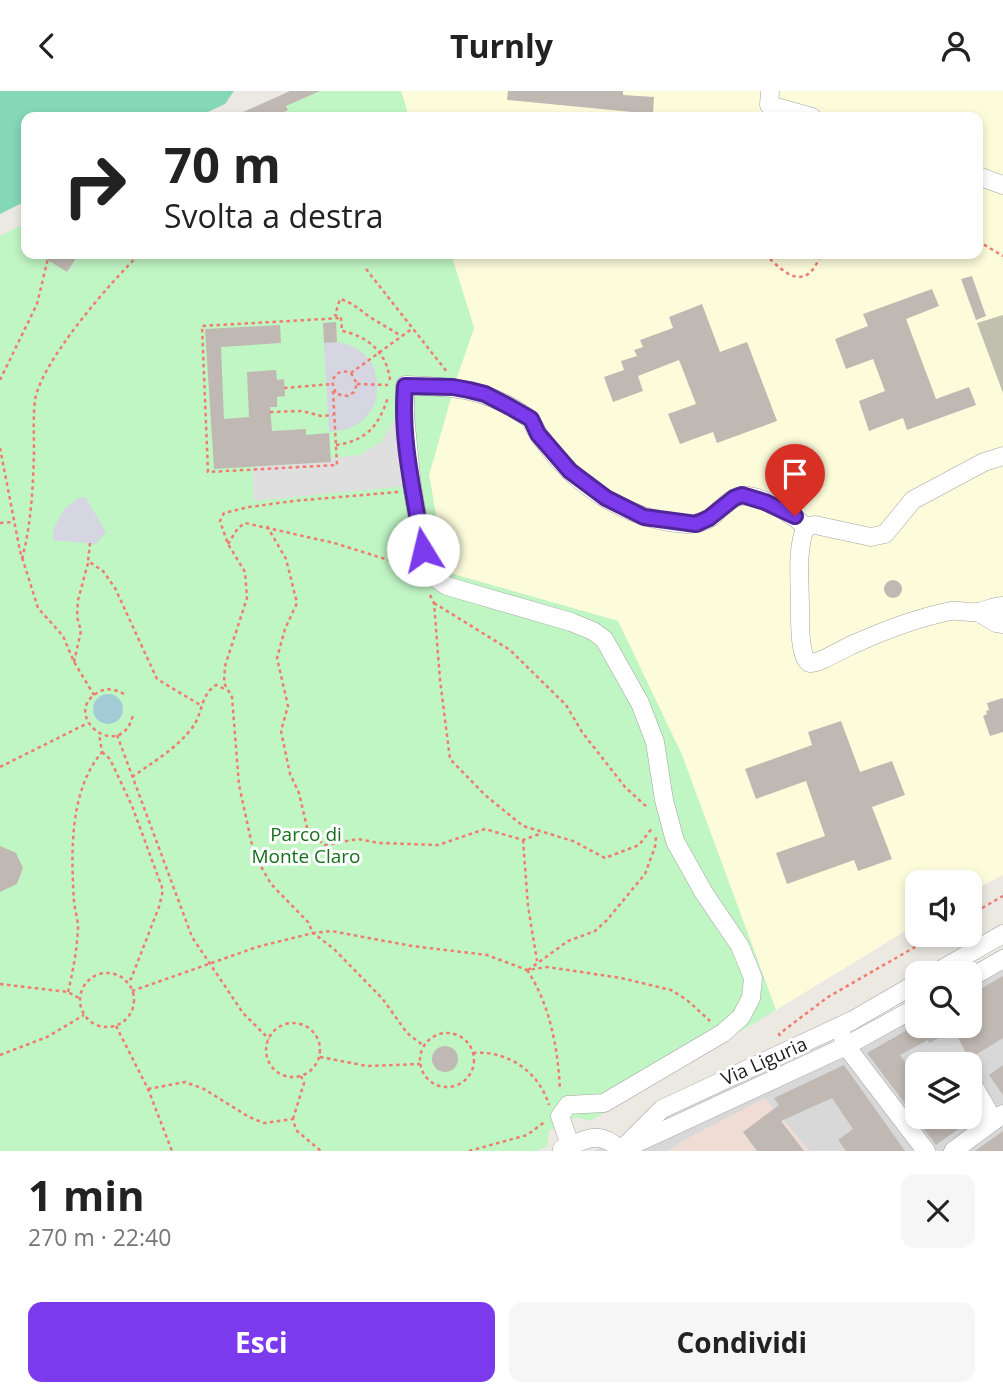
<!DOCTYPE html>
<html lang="it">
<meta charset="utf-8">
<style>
body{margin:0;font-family:"Open Sans",sans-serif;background:#f6f6f6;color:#222;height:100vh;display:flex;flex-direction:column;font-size:26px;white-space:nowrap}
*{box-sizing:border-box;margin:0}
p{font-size:23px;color:#767676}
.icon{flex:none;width:38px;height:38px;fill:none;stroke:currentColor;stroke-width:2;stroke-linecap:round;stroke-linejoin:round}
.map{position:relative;height:1060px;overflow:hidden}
.sheet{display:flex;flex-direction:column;background:#fff;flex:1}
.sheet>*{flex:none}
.hud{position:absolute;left:21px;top:21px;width:962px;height:147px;border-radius:14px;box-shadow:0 4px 10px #0003;background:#fff;color:#222;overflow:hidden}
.fabs{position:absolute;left:905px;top:779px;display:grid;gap:14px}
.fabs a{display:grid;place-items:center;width:77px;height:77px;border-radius:14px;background:#fff;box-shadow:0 4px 10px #0003;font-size:35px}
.pin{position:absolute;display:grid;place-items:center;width:60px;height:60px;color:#fff;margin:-72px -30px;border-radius:50% 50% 50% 0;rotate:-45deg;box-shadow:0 0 7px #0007}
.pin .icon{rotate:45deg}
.me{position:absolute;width:77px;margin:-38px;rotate:351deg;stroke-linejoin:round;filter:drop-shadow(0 0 5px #0008)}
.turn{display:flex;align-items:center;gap:24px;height:147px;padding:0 28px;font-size:32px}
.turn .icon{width:91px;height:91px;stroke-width:2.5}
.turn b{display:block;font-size:49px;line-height:60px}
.round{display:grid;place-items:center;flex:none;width:74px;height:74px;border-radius:14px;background:#f6f6f6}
.overview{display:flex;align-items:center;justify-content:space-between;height:119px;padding:0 28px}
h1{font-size:42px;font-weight:700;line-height:52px}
.cta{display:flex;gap:14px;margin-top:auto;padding:14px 28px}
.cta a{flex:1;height:80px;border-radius:14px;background:#7c3aed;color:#fff;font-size:28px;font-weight:700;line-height:80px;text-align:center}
.cta a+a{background:#f6f6f6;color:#222}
header{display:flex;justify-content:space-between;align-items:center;height:91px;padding:0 28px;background:#fff;font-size:32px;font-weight:700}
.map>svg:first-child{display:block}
</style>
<header><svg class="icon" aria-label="back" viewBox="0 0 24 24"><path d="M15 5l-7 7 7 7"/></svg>Turnly<svg class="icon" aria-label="person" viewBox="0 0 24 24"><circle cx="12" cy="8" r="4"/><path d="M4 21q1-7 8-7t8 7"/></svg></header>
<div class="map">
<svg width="1003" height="1060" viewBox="0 0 1003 1060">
<rect width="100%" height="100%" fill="#ece9e2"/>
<path fill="#d9d8d8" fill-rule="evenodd" d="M 1003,857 L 1003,1060 L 594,1060 L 674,1021 L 843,945 L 917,907 L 917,934 L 970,934 L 970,882 L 960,882 ZM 917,973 L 970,973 L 970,1026 L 917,1026 Z"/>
<polygon fill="#fcfcdb" points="401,0 1003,0 1003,784 970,801 970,791 917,791 917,833 776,919 682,664 618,530 446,481 429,384 456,289 474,237 451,163 978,163 978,26 409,26"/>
<polygon fill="#eedcd5" points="765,1007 810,1060 667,1060 693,1044"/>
<polygon fill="#c0c0ae" points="1003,224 1003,302 977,232"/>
<g fill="#c0f5c4">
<polygon points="320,0 401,0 409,26 273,26 288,19 286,15"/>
<polygon points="26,132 26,163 53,163 50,170 67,181 79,163 451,163 474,237 456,289 429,384 446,481 618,530 682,664 776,919 590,1030 576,1026 549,1040 547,1055 537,1060 0,1060 0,145"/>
</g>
<polygon fill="#84d7b7" points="0,0 234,0 225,13 197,26 26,26 26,110 0,123"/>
<polygon fill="#dfdfdf" points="397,324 406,395 254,410 252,376 330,371 331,367 360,364 381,351"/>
<g fill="#d6d6e2">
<polygon points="337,251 350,254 363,262 373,274 377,289 377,304 372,319 362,330 348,338 329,341 324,252"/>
<polygon points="85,406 106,441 96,453 53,449 54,437 64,418 78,407"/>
</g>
<circle fill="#a4ccd7" cx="108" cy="618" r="15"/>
<g fill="#c0b8b2">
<polygon points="290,0 320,0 286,15 288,19 273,26 232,26"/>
<polygon points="508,0 623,0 623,4 654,6 653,23 507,9"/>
<polygon points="38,163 79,163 67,181"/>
<polygon points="972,185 986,225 976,229 961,188"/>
<polygon points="932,198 939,215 906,228 936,308 969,296 976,314 907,339 903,327 869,340 859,310 885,300 873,268 846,278 835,248 868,235 863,223"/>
<polygon points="702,213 720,261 747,251 777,330 717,352 713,341 680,353 668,323 696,313 679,269 638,285 643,300 613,311 604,286 624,279 621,270 637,265 634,259 643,256 640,249 673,237 669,226"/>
<polygon points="336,231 337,251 324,252 323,232"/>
<polygon points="280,234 281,252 221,256 224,328 249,326 247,281 276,279 277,289 284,288 285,305 277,306 277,316 270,316 272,340 306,338 306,344 329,342 331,371 214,378 205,238"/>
<circle cx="893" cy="498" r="9"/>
<polygon points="1003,607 1003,641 990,645 983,625 987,623 986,620 989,619 987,612"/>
<polygon points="841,630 860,681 892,670 905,704 872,716 892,768 858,780 854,769 787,793 776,762 825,745 806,690 756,708 745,678 812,654 808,641"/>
<polygon points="0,755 16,762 23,777 17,793 0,801"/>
<polygon points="1003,885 1003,947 969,968 954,939 929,952 928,949 900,964 917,987 917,1026 975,1026 936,1054 867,962 916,934 970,934 970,904"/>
<circle cx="445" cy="968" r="13"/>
<polygon points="844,974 905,1060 846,1060 838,1049 853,1038 832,1007 781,1030 804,1060 757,1060 743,1041 779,1014 774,1007"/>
<polygon points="1003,974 1003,1004 989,984"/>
<polygon points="1003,1040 1003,1060 975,1060"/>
</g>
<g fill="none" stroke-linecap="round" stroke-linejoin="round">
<defs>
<g id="minor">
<polyline points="770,0 769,14 812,26"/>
<polyline points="978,85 1003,94"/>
<path d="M 806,436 C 796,455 800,494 800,516 C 800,527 799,569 810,572 C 816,574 846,556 854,553 C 885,539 916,527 951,520 C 959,519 969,522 977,521 C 986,520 993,515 1003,515"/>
<polyline points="806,436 815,434 871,446 885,443 913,409 984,371 1003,365"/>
<polyline points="978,521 996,532 1003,533"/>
<polyline points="935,882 1003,843"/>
<polyline points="970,887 1003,868"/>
<polyline points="842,944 846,955 926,1060"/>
<polyline points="973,994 994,1030"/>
<path d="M 562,1058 C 588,1048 598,1038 621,1059"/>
<polyline points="624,1058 846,955 917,916"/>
<path d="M 564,1060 L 570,1054 L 560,1025 L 568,1014 L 604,1012 L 723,942 L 741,926 L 751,907 L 753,887 L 740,855 L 704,802 L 675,750 L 664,709 L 655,651 L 640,612 L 604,548 L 593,540 L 571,531 L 447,495 L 435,487 L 427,474 L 423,459 L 412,395 L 405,325 L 405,294 C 454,296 486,297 527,326 C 533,331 535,338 539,344 C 545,352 552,361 559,369 C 584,398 625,423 663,430 C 679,433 696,436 710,427 C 719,421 725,411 735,407 C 753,397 793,424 806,436"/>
<polyline points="620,1060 662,1018 853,929 917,892"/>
<polyline points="953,1060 1003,1023"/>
</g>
</defs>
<use href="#minor" stroke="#a2a2a2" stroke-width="19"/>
<g stroke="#f07c6f" stroke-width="2.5" stroke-dasharray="3.5 3.5" stroke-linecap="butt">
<polyline points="978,150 1003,165"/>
<path d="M 765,163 C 786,184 806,202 821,163"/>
<polyline points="366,178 447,281"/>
<path d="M 351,282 L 357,293 L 354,301 L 348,305 L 336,303 L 332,291 C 335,282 342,278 351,282 L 413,237"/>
<polyline points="0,289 37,213 49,163"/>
<path d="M 390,289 C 387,262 368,245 342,240 L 341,227 L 335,224 L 340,208 C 353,212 360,219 370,226 C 380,233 391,238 401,245"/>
<polyline points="357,293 388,294"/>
<polyline points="284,297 332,293"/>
<polyline points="333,300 337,374 208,381 202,235 341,227"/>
<polyline points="270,321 302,320 321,325 333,324"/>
<path d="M 336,354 C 366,350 379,335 388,306"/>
<polyline points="0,357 20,460 38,517 63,545 74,571 94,604"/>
<polyline points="398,401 293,410 249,416 224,422 220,430 228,453 245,481 247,507 225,575 224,592 232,606 239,694 254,763 271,793 308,831 313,842 331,840 412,855 487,864 527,879 548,876 621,887 671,899 687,909 710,930"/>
<polyline points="0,432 13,431"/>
<polyline points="267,435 286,468 297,512 285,538 277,567 288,615 281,640 290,683 299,702 308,741 325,754 358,748 379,752 438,754 485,738 523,749 542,742"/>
<polyline points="90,452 88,470 103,480 115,497 157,588 202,615"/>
<polyline points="228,453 238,437 245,432 334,452 411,476"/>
<path d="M 22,468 C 31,434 33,397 34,362 C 34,344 33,326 35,309 C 41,271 111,190 140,163"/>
<polyline points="430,504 434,512 440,589 450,668 485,704 523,735 573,750 605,767 639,754 653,736"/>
<polyline points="434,512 510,559 566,614 582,641 625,696 648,717"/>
<polyline points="74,571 81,540 77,526 78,509 88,472"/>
<path d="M 124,603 C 115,598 106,596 97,602 C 60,625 121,673 133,624"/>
<polyline points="117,644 192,846 243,922 269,948"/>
<polyline points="102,661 110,668 132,715 163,799 159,816 131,888 126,889"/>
<polyline points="0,676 88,632"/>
<path d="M 132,686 C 153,671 176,658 192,637 C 203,623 200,604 216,594 L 227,599"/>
<polyline points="523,749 528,815 537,870"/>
<polyline points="970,824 1003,805"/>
<path d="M 527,879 C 550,913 558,958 560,999"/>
<polyline points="528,879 568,850 595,840 607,829 645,783 655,756 656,746"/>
<circle cx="107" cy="909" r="27"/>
<polyline points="0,893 68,901 79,907"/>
<polyline points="132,900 257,856 313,842 334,858 382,907 407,942 424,955"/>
<path d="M 68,901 C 73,880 77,859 78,837 C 78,828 75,820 74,811 C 71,762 69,700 102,661 L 99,643"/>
<circle cx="293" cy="959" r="27"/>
<polyline points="116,935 148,998 172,1060"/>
<circle cx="447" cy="969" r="27"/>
<polyline points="780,945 779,943 828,906 936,844"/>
<path d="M 473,962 C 508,959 539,981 549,1014"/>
<polyline points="0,964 47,946 84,924"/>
<polyline points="320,966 367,975 420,973"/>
<polyline points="148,998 185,991 204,998 249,1026 264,1032 293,1028 296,1039 321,1060"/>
<polyline points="293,1028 304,992 301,985"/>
<polyline points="469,1060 527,1044 546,1030"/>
</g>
<use href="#minor" stroke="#fff" stroke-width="18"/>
</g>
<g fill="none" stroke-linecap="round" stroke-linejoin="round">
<defs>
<path id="route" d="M 423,459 C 415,406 400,349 405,295 L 453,296 L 469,299 L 485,303 L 510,316 L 531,328 L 538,343 L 570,380 L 606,407 L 644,426 L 696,433 L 709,427 L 734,407 L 742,404 L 765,411 L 795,425"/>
</defs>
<use href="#route" stroke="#51269a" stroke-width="18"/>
<use href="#route" stroke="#7c3aed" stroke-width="12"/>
</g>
<g text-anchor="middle" stroke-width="6" stroke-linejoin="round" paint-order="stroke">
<g font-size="19" fill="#12711a" stroke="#fff">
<text x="306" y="750">Parco di<tspan x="306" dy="22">Monte Claro</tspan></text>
</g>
<g font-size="19" fill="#1b1b1b" stroke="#fff">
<text transform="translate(764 970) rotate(-24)" y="7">Via Liguria</text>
</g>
</g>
</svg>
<div class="fabs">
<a><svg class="icon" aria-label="sound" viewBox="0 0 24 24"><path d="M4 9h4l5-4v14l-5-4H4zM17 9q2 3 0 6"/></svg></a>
<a><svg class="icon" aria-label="search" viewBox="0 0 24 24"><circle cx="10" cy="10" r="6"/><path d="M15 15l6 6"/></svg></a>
<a><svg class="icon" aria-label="layers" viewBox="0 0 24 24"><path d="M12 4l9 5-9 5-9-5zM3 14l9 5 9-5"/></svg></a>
</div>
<div class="pin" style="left:795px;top:425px;background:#d93025"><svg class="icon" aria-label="arrive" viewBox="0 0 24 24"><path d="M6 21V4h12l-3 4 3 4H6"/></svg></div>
<svg class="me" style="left:423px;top:459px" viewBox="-20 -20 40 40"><circle r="19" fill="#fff"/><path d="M0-13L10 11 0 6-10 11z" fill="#7c3aed"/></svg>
<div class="hud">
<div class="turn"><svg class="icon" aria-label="right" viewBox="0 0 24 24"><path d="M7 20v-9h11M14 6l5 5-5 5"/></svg><div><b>70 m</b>Svolta a destra</div></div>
</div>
</div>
<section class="sheet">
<div class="overview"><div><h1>1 min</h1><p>270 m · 22:40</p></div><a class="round"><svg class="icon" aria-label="close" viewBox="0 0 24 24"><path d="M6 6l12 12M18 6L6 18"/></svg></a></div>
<div class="cta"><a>Esci</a><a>Condividi</a></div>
</section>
